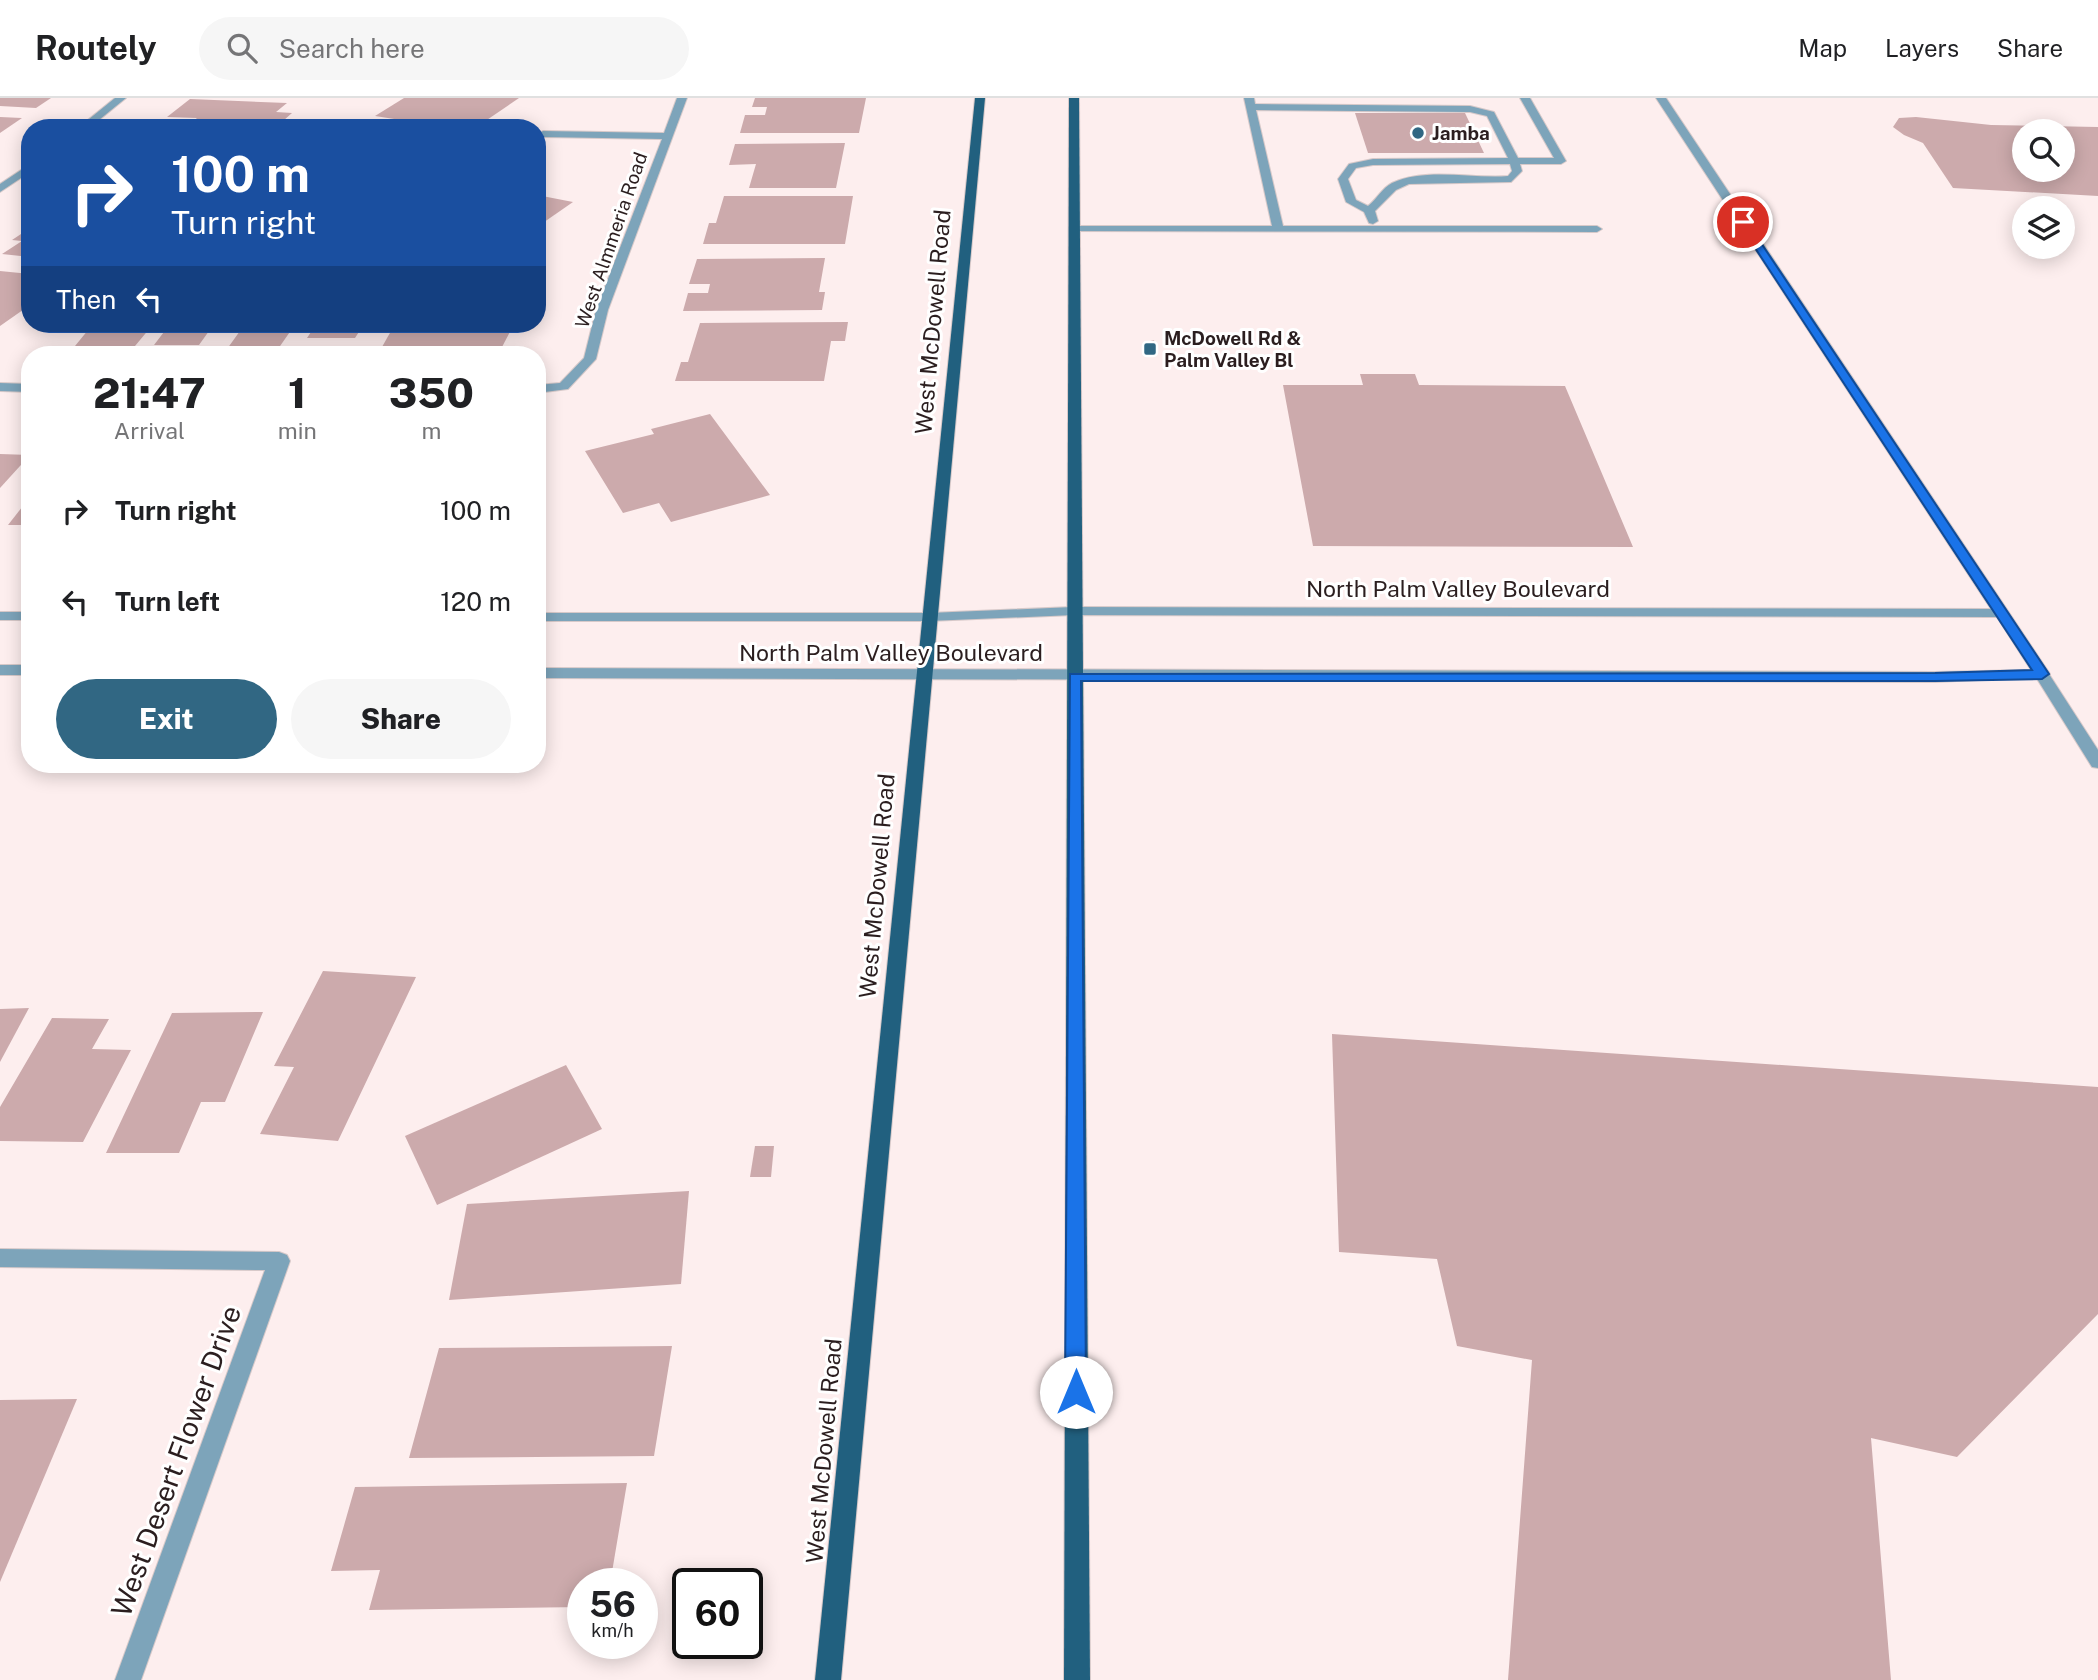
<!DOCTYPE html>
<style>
body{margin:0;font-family:"Public Sans",sans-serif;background:#f6f6f6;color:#202124;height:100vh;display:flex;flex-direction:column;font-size:26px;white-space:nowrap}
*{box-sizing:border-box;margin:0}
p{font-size:23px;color:#757577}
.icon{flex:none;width:38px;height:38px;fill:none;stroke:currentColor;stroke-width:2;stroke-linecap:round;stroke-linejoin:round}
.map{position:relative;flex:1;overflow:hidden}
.details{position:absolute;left:21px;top:248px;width:525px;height:427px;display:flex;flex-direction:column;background:#fff;border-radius:28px;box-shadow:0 4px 18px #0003}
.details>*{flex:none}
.banner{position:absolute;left:21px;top:21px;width:525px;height:214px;border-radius:28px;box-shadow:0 4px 18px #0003;background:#1a4fa0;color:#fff;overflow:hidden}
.fabs{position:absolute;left:2012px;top:21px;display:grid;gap:14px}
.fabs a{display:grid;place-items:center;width:63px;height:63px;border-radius:50%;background:#fff;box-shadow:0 4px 18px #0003;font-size:35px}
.speed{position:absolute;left:567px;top:1470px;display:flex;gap:14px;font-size:35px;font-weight:700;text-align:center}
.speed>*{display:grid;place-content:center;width:91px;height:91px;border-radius:50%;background:#fff;box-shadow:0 4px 18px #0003;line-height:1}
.speed small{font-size:18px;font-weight:400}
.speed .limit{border:4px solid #111;border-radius:10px;background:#fff;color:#111}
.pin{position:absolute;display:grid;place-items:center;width:60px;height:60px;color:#fff;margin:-30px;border:4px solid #fff;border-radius:50%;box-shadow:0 2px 7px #0007}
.me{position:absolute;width:77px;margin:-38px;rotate:0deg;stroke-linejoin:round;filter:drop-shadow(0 0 5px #0008)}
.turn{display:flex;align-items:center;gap:24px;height:147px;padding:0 35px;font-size:32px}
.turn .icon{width:91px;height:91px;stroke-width:2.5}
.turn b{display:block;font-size:49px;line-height:60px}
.then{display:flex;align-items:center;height:66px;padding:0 35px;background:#0003;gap:14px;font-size:26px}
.eta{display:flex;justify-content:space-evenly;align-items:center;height:119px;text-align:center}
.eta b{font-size:42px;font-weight:800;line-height:49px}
.cta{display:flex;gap:14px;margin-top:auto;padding:14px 35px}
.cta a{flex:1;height:80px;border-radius:42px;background:#316783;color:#fff;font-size:28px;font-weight:800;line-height:80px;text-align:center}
.cta a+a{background:#f6f6f6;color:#202124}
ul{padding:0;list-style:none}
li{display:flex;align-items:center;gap:21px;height:91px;padding:0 35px}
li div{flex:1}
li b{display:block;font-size:26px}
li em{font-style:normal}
header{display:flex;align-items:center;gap:42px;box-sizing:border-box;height:98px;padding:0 35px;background:#fff;border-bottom:2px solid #e0e0e0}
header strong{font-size:33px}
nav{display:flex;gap:38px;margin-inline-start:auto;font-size:24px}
.search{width:490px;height:63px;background:#f6f6f6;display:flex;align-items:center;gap:18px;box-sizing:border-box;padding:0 24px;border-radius:38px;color:#757577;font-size:26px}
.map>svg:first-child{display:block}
</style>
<header>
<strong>Routely</strong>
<div class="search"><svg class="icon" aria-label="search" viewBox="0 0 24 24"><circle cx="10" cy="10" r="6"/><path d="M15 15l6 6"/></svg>Search here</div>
<nav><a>Map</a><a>Layers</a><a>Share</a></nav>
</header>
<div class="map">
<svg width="2098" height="1582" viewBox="0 0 2098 1582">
<rect width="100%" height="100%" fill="#fdeeee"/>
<g fill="#ccaaac" fill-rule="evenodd">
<polygon points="0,0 51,0 36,10 0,8"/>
<polygon points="404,0 519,0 475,30 452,30 375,18"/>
<polygon points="755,0 866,0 859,35 740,35 745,17 765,17 767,9 752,9"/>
<polygon points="190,1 287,5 276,14 292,15 275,30 154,30 162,23 191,25 197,20 167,19"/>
<polygon points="1355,15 1465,15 1484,55 1368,55"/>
<polygon points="0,19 22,20 0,35"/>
<path d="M 1916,19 L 1991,27 L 2098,29 L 2098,98 L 1953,90 L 1923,45 L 1904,37 L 1893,29 L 1899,20 ZM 2025,33 L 2063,33 L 2063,72 L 2025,72 Z"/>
<polygon points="845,45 836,90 749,90 756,66 729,67 735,46"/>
<polygon points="537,97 573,104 537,129"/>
<polygon points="724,98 853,98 845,146 703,146 709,125 716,125"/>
<polygon points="30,130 30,159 2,156 22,143 12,142"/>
<polygon points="825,160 819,194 825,194 822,212 683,213 688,195 708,195 710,186 689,186 697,161"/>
<polygon points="0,173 30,176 30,207 0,228"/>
<polygon points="848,224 845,243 831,243 824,283 675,283 681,264 688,264 700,225"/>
<polygon points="93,226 214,226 199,247 154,247 167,230 150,230 135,248 75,248"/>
<polygon points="245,226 364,226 355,240 307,240 315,228 294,228 278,251 227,251"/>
<polygon points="395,226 514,226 501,251 382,249"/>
<polygon points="1154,242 1156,254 1144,254 1143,245"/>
<polygon points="1360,276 1415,276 1419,287 1565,288 1633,449 1313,448 1283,287 1363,287"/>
<polygon points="710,316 770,397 671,424 659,405 623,415 585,353 654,336 651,331"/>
<polygon points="0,356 30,357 0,390"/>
<polygon points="30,399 30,427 8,427"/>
<polygon points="323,873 416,879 338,1043 260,1036 294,969 274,968"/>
<polygon points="29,910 0,964 0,911"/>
<polygon points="263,914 225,1004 201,1004 179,1055 106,1055 172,915"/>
<polygon points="52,920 109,921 92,951 131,952 83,1044 0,1043 0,1009"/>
<polygon points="1332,936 2098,989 2098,1216 1957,1359 1871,1340 1891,1582 1508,1582 1532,1262 1457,1248 1437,1161 1339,1154"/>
<polygon points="566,967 602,1031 437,1107 405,1038"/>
<polygon points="755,1048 774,1048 771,1079 750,1079"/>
<polygon points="689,1093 681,1186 449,1202 467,1106"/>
<polygon points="672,1248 654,1358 409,1360 439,1250"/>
<polygon points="77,1301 0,1484 0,1302"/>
<polygon points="627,1385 610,1486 583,1486 583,1509 369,1512 380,1472 331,1473 355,1389"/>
</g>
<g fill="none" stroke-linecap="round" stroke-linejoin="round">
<defs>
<g id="service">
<path d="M 1244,0 L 1254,0 L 1255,6 L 1470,8 L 1494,14 L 1518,60 L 1554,60 L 1520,0 L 1530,0 L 1566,63 L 1561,66 L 1520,66 L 1522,73 L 1511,84 L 1409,86 L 1396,92 L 1375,113 L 1378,123 L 1373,126 L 1369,125 L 1364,114 L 1346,104 L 1338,81 L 1349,66 L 1373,61 L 1508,60 L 1487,18 L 1470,14 L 1256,12 L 1283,128 L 1597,128 L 1602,131 L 1597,134 L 1070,133 L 1069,131 L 1074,128 L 1272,128 ZM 1510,66 L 1512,73 L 1508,78 C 1472,81 1426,69 1392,85 C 1382,90 1377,101 1368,108 L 1356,102 L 1348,81 L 1356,70 L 1373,67 Z"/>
<polygon points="2042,571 2047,573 2098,652 2098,670 2092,669 2034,576"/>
</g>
<g id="minor">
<polygon points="115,0 126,0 89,30 78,30"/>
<polygon points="677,0 687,0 608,212 596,261 568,291 537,295 537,287 560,285 584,260 596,212 662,41 543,39 538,36 543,33 664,35"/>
<polygon points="30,66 30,74 0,94 0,86"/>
<polygon points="0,285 30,286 30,294 0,293"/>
<polygon points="0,1151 279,1154 287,1157 290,1163 141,1582 115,1582 265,1172 0,1169"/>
</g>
<g id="tertiary">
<polygon points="1656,0 1666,0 2050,576 2047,579 1935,584 537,580 537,570 1935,574 2031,572 1997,519 1073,517 929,523 537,523 537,515 929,515 1073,509 1991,511"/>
<rect x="0" y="514" width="30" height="8"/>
<rect x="0" y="567" width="30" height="10"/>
</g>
<g id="primary">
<polygon points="975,0 985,0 841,1582 815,1582"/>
<polygon points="1069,0 1079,0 1090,1582 1064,1582"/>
</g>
</defs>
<use href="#service" stroke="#d7c9c9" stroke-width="2"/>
<use href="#minor" stroke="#d7c9c9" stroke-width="2"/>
<use href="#tertiary" stroke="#d7c9c9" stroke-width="2"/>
<use href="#primary" stroke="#d7c9c9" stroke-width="2"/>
<use href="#service" fill="#7da4ba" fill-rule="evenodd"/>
<use href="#minor" fill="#7da4ba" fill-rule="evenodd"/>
<use href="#tertiary" fill="#7da4ba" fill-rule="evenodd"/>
<use href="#primary" fill="#21607f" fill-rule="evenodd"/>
</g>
<polygon fill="#1a73e8" stroke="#114b97" stroke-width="2" points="1743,121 1747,124 2049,576 2042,581 1935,583 1081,583 1086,1294 1083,1301 1076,1304 1068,1301 1065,1294 1070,576 1935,575 2032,572 1738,124"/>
<g fill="#316783" stroke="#fff" stroke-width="2.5">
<circle cx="1418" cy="35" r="7"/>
<rect x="1143" y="244" width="14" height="14" rx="3.5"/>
</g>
<g text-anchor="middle" stroke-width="6" stroke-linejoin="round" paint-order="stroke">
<g font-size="19" font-weight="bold" fill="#2b1e1f" stroke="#fff" text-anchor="start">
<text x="1432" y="42">Jamba</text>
<text x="1164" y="247">McDowell Rd &amp;<tspan x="1164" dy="22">Palm Valley Bl</tspan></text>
</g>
<g font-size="19" fill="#2b1e1f" stroke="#fff">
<text transform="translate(611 142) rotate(-71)" y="7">West Almmeria Road</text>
</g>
<g font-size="23" fill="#2b1e1f" stroke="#fff">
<text transform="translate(933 224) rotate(-85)" y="8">West McDowell Road</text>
<text x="1458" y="499">North Palm Valley Boulevard</text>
<text x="891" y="563">North Palm Valley Boulevard</text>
<text transform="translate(877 788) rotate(-85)" y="8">West McDowell Road</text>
<text transform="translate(824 1353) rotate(-85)" y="8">West McDowell Road</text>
</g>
<g font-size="28" fill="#2b1e1f" stroke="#fff">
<text transform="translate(176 1363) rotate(-70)" y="10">West Desert Flower Drive</text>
</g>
</g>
</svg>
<div class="fabs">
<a><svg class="icon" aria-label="search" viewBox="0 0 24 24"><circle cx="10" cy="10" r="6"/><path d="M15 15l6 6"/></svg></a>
<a><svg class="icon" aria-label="layers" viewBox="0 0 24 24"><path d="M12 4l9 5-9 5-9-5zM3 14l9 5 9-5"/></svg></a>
</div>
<div class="speed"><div>56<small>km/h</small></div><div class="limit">60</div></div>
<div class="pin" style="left:1743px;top:124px;background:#d93025"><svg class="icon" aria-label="arrive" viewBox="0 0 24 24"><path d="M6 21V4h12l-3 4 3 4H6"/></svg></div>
<svg class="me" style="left:1076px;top:1294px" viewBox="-20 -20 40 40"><circle r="19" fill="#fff"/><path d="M0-13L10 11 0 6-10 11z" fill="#1a73e8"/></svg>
<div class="banner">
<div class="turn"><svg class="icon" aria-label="right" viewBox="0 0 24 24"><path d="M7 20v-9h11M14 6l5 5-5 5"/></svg><div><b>100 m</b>Turn right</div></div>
<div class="then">Then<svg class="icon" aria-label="left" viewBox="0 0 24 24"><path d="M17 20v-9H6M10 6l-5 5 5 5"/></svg></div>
</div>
<section class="details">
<div class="eta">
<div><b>21:47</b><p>Arrival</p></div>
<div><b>1</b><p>min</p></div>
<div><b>350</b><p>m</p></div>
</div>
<ul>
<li><svg class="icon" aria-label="right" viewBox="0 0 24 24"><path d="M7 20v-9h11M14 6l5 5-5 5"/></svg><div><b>Turn right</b></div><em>100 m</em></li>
<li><svg class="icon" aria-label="left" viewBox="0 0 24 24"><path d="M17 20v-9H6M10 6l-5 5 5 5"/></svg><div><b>Turn left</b></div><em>120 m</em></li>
</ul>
<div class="cta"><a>Exit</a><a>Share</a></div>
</section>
</div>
